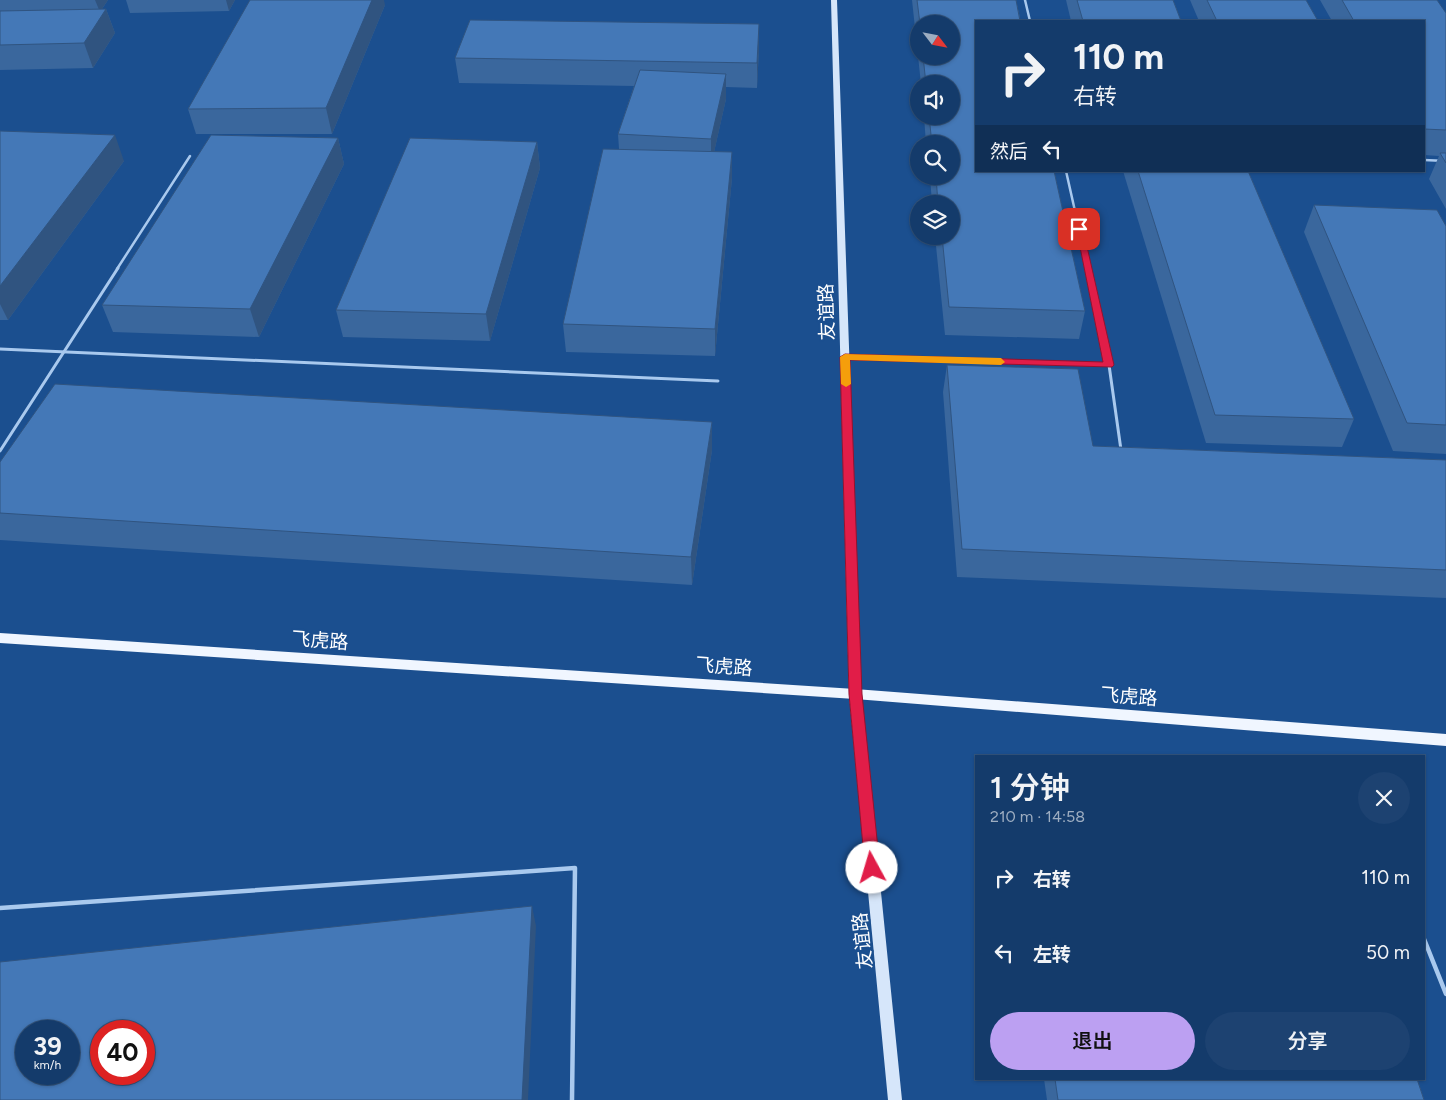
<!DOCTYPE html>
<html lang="zh">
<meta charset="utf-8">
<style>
body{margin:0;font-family:Figtree,"Noto Sans SC",sans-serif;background:#1d4271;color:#f1f3f6;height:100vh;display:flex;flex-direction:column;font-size:19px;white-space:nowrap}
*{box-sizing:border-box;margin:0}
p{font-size:16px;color:#9dadc1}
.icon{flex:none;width:28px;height:28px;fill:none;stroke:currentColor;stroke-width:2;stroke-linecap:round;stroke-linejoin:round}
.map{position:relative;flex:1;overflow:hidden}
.side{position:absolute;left:975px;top:755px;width:450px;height:325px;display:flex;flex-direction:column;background:#143b6b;border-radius:0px;box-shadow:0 1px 4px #0004,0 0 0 1px #33557e}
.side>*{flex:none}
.guide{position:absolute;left:975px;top:20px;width:450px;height:152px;border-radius:0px;box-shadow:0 1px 4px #0004,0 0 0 1px #33557e;background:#143b6b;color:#f1f3f6;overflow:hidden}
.needle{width:32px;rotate:122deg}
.fabs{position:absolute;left:910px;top:15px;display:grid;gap:10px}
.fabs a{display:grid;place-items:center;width:50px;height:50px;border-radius:50%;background:#143b6b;box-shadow:0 1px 4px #0004,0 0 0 1px #33557e;font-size:25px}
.speed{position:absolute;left:15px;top:1020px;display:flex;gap:10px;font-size:25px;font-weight:700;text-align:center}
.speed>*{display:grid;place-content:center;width:65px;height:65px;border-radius:50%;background:#143b6b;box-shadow:0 1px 4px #0004,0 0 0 1px #33557e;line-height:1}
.speed small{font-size:12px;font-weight:400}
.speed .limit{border:8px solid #d22;background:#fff;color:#111}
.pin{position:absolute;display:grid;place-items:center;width:42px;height:42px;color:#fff;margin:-21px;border-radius:10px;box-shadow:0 2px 8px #0006}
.me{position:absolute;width:55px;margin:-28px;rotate:354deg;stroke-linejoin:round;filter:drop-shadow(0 0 4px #0008)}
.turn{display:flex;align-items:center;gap:18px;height:105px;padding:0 15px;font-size:22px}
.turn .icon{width:65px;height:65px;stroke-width:2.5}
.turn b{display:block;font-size:35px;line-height:42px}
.then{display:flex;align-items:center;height:48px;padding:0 15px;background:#0003;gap:10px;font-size:19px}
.round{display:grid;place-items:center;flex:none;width:52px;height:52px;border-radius:26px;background:#1d4271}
.head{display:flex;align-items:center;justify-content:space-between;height:85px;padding:0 15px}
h1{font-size:30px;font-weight:600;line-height:38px}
.action{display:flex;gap:10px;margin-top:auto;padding:10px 15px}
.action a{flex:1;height:58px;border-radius:30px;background:#bca0f2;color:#111;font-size:20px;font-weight:600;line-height:58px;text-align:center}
.action a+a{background:#1d4271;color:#f1f3f6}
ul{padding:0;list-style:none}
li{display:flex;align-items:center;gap:15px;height:75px;padding:0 15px}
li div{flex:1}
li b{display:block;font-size:19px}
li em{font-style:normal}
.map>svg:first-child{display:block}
</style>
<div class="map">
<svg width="1446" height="1100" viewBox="0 0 1446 1100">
<rect width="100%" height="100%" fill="#1b4f8f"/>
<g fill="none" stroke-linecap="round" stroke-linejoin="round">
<g stroke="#a9c9ee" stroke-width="2.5">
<polyline points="1025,0 1030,21"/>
<polyline points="1424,160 1446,161"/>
<polyline points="1066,171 1088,269"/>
<polyline points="117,269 190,156"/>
</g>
<g stroke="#a9c9ee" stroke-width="3">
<polyline points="1088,268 1109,365"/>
<polyline points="0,349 718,381"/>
<polyline points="845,357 1109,365 1121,450"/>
<polyline points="0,451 118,268"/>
</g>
<g stroke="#a9c9ee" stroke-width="4.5">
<polyline points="0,908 575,868 572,1100"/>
<polyline points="1424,939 1446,994"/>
</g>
<polygon fill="#d6e6fa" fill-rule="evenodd" points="831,0 837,0 861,694 902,1100 888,1100 849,694"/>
<polygon fill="#f0f6ff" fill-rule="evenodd" points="0,633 855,689 1446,734 1446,746 855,699 0,643"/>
</g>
<g fill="#3a679d" fill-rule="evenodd">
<polygon points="0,0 108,0 102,9 106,9 115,33 93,68 0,70"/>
<polygon points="126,0 235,0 229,11 130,13"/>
<path d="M 912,0 L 1016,0 L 1085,311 L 1079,339 L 945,335 L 935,236 L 951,236 L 951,204 L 932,204 L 930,176 L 951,176 L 951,144 L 926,144 L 924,116 L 951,116 L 951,84 L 921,84 ZM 919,24 L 951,24 L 951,56 L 919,56 Z"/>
<polygon points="1066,0 1173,0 1181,21 1071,21"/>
<polygon points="1190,0 1306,0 1318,21 1199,21"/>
<polygon points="1320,0 1437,0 1446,13 1446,209 1429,179 1439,156 1424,155 1424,21 1332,21"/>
<polygon points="385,5 332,134 196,134 188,109"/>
<polygon points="759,49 757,88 726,87 726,99 714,152 732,152 732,178 715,356 566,352 563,324 619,149 618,134 634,86 459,83 455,58"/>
<polygon points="0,131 124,161 8,320 0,320"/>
<polygon points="338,138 344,164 259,337 113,332 102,305"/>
<polygon points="537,142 540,168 490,341 343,337 336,310"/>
<polygon points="1123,171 1248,171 1354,419 1342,447 1206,443"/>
<polygon points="1314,205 1446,226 1446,454 1393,451 1304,232"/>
<polygon points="947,365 1093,446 1446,460 1446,598 957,577 943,392"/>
<polygon points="712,422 712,450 692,585 0,540 0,462"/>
<polygon points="1044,1079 1417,1079 1424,1100 1047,1100"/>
</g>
<g fill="#305480">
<polygon points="95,0 108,0 100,12"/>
<polygon points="226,0 235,0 229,11"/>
<polygon points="372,0 384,0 385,5 332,134 326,108"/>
<polygon points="106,9 115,33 93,68 84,43"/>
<polygon points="759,24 759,49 757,88 757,63"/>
<polygon points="726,74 726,99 711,166 711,139"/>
<polygon points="115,135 124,161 8,320 0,304 0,286"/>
<polygon points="338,138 344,164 259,337 250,309"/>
<polygon points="537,142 540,168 490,341 486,314"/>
<polygon points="732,152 732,178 715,356 715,329"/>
<polygon points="712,422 712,450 692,585 691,557"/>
<polygon points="532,906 536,926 528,1100 522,1100"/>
</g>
<g fill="#4478b7" stroke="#305480" fill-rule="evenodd">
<polygon points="250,0 372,0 326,108 188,109"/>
<polygon points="917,0 1016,0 1020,21 976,21 976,171 1054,171 1085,311 949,307 942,236 951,236 951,204 938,204 936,176 951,176 951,144 932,144 929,116 951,116 951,84 926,84 923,56 951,56 951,24 920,24"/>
<polygon points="1077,0 1173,0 1181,21 1083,21"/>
<polygon points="1207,0 1306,0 1318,21 1217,21"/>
<polygon points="1342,0 1437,0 1446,13 1446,130 1424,129 1424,21 1354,21"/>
<polygon points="106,9 84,43 0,45 0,11"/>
<polygon points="470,20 759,24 757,63 455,58"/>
<polygon points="640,70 726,74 711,139 618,134"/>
<polygon points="0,131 115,135 0,286"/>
<polygon points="211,135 338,138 250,309 102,305"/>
<polygon points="410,138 537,142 486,314 336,310"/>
<polygon points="603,149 732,152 715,329 563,324"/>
<polygon points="1440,153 1446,153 1446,163"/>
<polygon points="1138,171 1248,171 1354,419 1215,415"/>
<polygon points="1314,205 1437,210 1446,226 1446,425 1407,423"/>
<polygon points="947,365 1078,369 1093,446 1446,460 1446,570 962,549"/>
<polygon points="55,384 712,422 691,557 0,513 0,462"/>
<path d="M 532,906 L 522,1100 L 0,1100 L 0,962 ZM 26,1031 L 69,1031 L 69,1074 L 26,1074 ZM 101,1031 L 144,1031 L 144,1074 L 101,1074 Z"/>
<polygon points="1055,1079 1417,1079 1424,1100 1058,1100"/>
</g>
<polygon fill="#e11d48" stroke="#92132f" points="1076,227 1083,229 1114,365 1112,367 850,360 862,694 880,868 877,872 872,874 868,872 865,868 849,694 840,357 845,354 1103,362"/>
<polygon fill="#f59e0b" points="845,354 1001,358 1005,362 1001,365 850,360 851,384 846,387 841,384 840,357"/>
<g text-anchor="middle" stroke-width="4" stroke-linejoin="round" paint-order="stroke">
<g font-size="19" fill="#fff" stroke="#1b4f8f">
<text transform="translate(826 312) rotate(-92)" y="7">友谊路</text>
<text transform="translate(320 640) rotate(4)" y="7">飞虎路</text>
<text transform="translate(724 666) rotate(4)" y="7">飞虎路</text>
<text transform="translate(1129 696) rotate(4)" y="7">飞虎路</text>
<text transform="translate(862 941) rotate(-96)" y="7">友谊路</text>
</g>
</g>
</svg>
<div class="fabs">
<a><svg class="needle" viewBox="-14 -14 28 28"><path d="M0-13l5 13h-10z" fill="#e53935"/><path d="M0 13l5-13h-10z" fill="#9dadc1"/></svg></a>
<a><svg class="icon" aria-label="sound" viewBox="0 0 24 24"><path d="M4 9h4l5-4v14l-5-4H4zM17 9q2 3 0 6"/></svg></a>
<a><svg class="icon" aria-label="search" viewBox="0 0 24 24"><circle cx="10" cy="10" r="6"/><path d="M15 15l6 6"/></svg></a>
<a><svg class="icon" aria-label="layers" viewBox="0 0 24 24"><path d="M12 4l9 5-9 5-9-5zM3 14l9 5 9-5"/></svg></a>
</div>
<div class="speed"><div>39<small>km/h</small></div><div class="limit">40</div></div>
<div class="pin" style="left:1079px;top:229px;background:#d93025"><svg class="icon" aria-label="arrive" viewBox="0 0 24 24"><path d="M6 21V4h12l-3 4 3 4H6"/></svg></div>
<svg class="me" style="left:872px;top:868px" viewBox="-20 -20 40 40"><circle r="19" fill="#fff"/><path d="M0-13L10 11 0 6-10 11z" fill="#e11d48"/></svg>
<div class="guide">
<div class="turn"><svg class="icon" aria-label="right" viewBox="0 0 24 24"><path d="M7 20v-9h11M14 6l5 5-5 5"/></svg><div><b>110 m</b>右转</div></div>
<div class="then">然后<svg class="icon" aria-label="left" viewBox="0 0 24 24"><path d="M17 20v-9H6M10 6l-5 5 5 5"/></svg></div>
</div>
<section class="side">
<div class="head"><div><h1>1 分钟</h1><p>210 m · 14:58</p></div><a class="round"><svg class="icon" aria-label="close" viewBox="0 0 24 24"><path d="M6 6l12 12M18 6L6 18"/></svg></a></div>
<ul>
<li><svg class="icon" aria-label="right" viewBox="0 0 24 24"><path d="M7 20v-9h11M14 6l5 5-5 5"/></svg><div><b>右转</b></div><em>110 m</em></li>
<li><svg class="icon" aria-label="left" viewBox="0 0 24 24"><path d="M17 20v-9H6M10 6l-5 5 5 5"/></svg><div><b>左转</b></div><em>50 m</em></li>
</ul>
<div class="action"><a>退出</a><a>分享</a></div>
</section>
</div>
